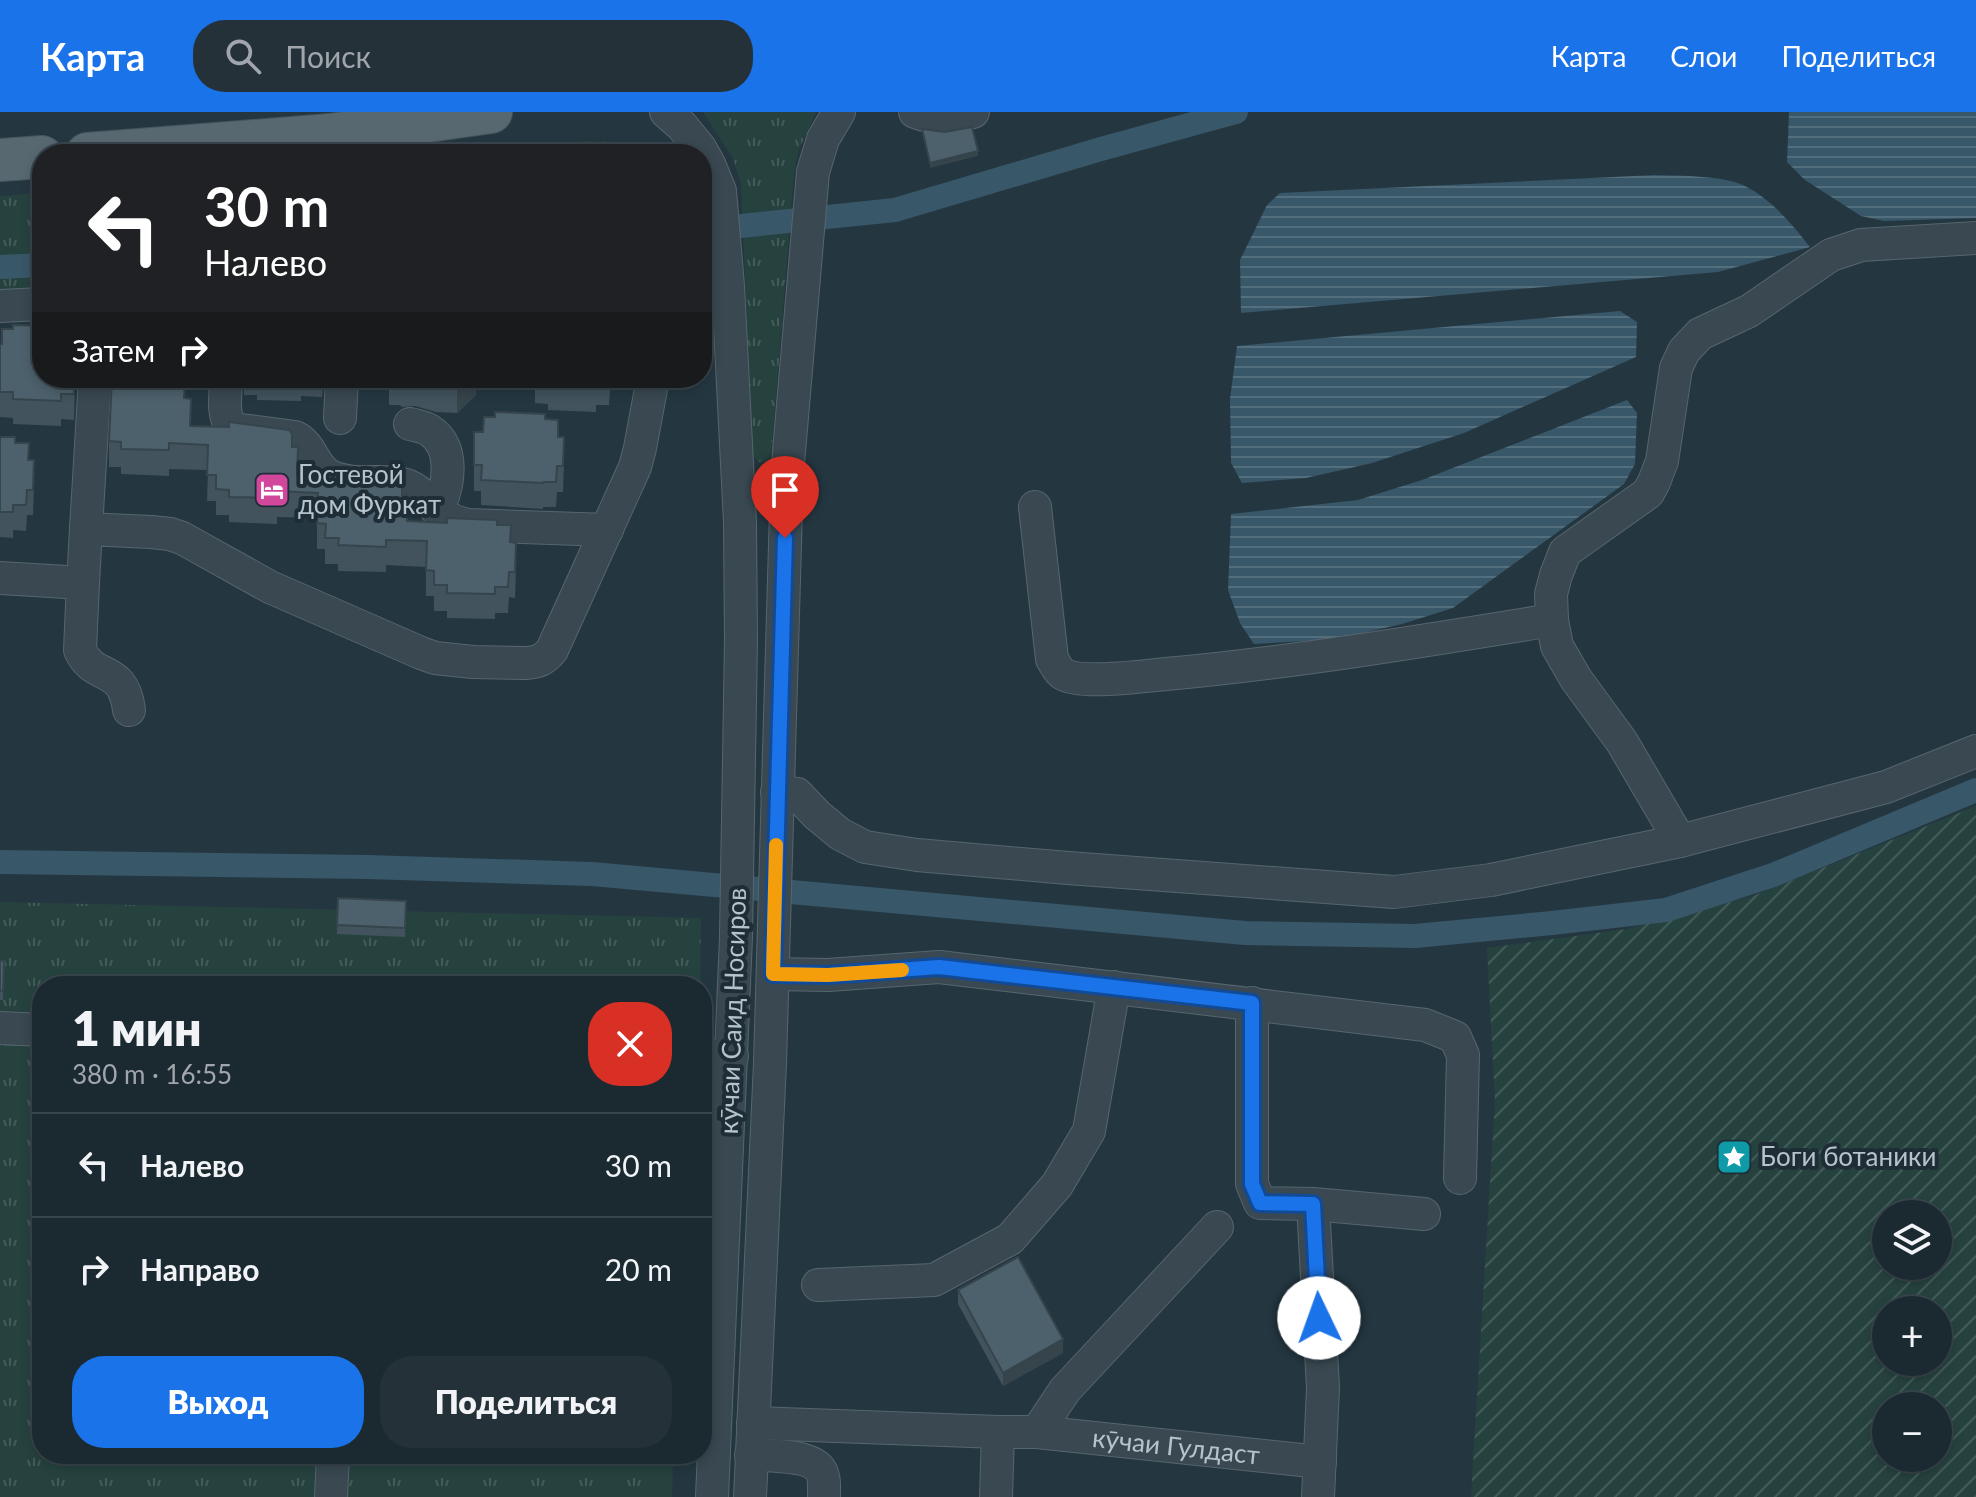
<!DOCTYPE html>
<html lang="ru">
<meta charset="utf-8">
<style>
body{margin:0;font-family:Lato,sans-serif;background:#243139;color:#f1f3f6;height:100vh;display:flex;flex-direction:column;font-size:30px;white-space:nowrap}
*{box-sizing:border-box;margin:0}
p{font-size:26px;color:#a0a6ab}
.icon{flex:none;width:44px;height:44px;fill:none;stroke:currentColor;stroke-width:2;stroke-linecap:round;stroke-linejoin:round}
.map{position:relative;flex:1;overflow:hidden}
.drawer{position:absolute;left:32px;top:864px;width:680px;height:488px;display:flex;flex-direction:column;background:#1b2931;border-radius:32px;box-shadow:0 4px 12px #0003,0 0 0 2px #39454d}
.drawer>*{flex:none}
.banner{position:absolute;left:32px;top:32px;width:680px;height:244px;border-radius:32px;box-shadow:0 4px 12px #0003,0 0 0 2px #39454d;background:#202124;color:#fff;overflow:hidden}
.tools{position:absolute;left:1872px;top:1088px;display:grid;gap:16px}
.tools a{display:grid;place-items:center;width:80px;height:80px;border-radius:50%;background:#1b2931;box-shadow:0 4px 12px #0003,0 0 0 2px #39454d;font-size:40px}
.pin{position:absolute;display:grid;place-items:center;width:68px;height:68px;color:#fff;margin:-82px -34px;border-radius:50% 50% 50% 0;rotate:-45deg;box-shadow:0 0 8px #0007}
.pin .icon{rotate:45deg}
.me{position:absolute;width:88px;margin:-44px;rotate:357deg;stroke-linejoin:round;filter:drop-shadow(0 0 6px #0008)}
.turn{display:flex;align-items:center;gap:28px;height:168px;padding:0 40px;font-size:36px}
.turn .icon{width:104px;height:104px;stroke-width:2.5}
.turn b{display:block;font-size:56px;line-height:68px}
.then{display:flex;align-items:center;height:76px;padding:0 40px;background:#0003;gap:16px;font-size:30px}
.round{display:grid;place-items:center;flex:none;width:84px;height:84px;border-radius:32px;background:#243139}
.headline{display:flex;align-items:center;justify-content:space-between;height:136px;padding:0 40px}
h1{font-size:48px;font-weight:800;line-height:60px}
.cta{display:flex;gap:16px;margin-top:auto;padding:16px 40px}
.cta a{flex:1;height:92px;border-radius:32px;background:#1a73e8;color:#fff;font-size:32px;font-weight:800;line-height:92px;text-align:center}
.cta a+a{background:#243139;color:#f1f3f6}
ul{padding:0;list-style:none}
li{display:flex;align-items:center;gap:24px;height:104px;padding:0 40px;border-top:2px solid #39454d}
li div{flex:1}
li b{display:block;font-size:30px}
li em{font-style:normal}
header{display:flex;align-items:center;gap:48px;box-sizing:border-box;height:112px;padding:0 40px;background:#1a73e8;color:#fff}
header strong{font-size:38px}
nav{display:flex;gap:44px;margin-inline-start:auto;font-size:28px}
.search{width:560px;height:72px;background:#243139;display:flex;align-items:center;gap:20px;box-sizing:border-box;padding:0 28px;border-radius:32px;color:#a0a6ab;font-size:30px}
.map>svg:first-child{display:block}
</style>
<header>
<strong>Карта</strong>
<div class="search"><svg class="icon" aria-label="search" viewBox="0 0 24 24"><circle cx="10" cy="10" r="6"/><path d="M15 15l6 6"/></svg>Поиск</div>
<nav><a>Карта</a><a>Слои</a><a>Поделиться</a></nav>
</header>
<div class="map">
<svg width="1976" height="1385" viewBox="0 0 1976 1385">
<defs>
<pattern id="grass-tufts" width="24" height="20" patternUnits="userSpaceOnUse" patternTransform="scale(2)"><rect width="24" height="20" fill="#26423f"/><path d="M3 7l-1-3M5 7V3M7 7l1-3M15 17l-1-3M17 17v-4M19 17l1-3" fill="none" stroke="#435c59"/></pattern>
<pattern id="garden-furrows" width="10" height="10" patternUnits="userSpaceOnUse" patternTransform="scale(2)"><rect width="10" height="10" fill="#26423f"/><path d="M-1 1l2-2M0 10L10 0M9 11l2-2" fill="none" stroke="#435c59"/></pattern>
<pattern id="water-rules" width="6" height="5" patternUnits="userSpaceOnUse" patternTransform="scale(2)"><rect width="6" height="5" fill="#385769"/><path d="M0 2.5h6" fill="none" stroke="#536e7d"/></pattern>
</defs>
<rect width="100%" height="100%" fill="#243741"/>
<g fill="url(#grass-tufts)">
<path d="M 703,0 L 816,0 L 799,37 L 794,60 L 772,332 L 770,345 L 766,350 C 759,352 757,349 753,342 L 741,72 L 733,46 Z"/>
<polygon points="585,29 648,31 675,42 479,42"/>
<polygon points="42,81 42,178 0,180 0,84"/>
<polygon points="0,790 701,806 700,874 42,874 42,1342 673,1342 672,1385 0,1385"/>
</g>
<path fill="url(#garden-furrows)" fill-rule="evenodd" d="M 1976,694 L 1976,1385 L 1471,1385 L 1495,988 L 1487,836 L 1627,817 L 1753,784 ZM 1886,1102 L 1938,1102 L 1938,1154 L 1886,1154 ZM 1886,1198 L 1938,1198 L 1938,1250 L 1886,1250 ZM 1886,1294 L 1938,1294 L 1938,1346 L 1886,1346 Z"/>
<g fill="url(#water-rules)">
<polygon points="1789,0 1976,0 1976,106 1884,109 1861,104 1805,68 1787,50"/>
<path d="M 1655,63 C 1681,64 1725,63 1747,75 C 1773,89 1792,112 1810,135 L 1718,160 L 1241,201 L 1240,148 L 1267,93 L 1280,81 Z"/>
<polygon points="1620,199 1637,210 1636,245 1464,321 1372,351 1306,366 1242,371 1231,351 1230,287 1237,234"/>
<polygon points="1627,288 1637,301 1635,352 1624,372 1453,496 1402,512 1336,527 1254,532 1240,511 1228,478 1231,402 1358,388 1422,368"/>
</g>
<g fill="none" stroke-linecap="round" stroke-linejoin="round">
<g stroke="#385769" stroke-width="24">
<polyline points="702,118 895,98 1101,37 1236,0"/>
<polyline points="0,155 42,153"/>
<polyline points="0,750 368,755 592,762 1245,821 1415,824 1552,811 1666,798 1773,763 1976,678"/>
</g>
<defs>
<g id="minor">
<polyline points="666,0 682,14 700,36 709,52 720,79 728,174 740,411 741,528 736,825 712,1385"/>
<path d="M 915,0 C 935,8 953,6 973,0"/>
<polyline points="0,194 42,192"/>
<path d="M 226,266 C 226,283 221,304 233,317 L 295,325 C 313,333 313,357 332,365 C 355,375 383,366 406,373 C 422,378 431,395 445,404 C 452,409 460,411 468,413 L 607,418"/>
<polyline points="340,306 342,266"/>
<path d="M 410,312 C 417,314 424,315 429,318 C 456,335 449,375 437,398"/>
<path d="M 1035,395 L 1052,547 C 1055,552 1058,559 1063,562 C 1081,573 1143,564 1166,562 C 1296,550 1423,529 1552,508"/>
<polyline points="86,417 95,266"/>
<path d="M 0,466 L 83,471 L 86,417 L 151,420 L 170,422 L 182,426 L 270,475 L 421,541 L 435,546 L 473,550 L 526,551 C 538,550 544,548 552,538 L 635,355 L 640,336 L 653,266"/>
<path d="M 83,471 L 80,538 C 94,570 123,551 129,598"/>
<polyline points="777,680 797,682 817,703 840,722 865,735 917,743 1068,756 1394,780 1491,768 1680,729 1886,675 1976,639"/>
<polyline points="1680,729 1622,630 1576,567 1557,534 1552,508 1551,482 1556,463 1565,440 1648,381 1654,370 1662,349 1676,256 1684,239 1700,222 1749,199 1831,143 1861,133 1976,126"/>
<polyline points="773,862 828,863 939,855 1425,913 1455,925 1463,943 1460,1066"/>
<polyline points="1252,891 1252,1072 1260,1091 1313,1092 1424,1102"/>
<polyline points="0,916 42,918"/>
<polyline points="702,943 732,944"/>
<polyline points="1313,1092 1323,1276 1318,1385"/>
<polyline points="818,1173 934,1168 1010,1127 1057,1073 1089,1019 1114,875"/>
<path id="s1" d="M 753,1311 L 998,1320 L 1037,1320 L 1320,1350"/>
<polyline points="1037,1320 1065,1278 1217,1115"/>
<path d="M 751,1343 C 769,1344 811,1342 821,1359 C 825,1366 824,1377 824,1385"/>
<polyline points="331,1385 333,1342"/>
<polyline points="750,1385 770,951 787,363 813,60 823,27 839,0"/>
<polyline points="996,1385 998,1320"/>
</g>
<g id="major">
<polyline points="87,42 330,23 491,0"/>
<polyline points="0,48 42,45"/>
</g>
</defs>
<use href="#minor" stroke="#57666e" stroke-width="34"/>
<use href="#major" stroke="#45545d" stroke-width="44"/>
<use href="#minor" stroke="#394851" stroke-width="32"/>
<use href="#major" stroke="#576871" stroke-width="42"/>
</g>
<g fill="#42535d">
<polygon points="0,232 42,266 75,266 74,308 61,307 61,314 13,312 13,306 0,305"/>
<polygon points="244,266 324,266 322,285 301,284 301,289 257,288 257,283 244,283"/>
<polygon points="386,266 479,266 479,278 476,277 476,283 457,301 436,300 415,294 402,295 400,293 389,293 389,273 386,273"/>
<polygon points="526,266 617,266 617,278 610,278 609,293 596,293 596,300 548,298 548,292 535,291 535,277 526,277"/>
<polygon points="172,269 185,286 191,314 292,335 298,362 402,383 408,409 497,413 511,430 516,456 515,486 509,485 508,501 495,501 495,507 447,506 447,499 434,499 434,484 426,484 426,455 386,453 386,460 338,459 338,452 325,452 325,437 317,437 317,406 277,405 277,412 229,410 229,403 216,403 216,389 207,389 208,358 169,357 169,364 121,362 121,355 109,355 109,329"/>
<polygon points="545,307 558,325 564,351 563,380 557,380 556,395 543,395 543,397 481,393 481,379 474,379 474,320 483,320"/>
<polygon points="0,325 15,331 29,348 34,374 33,403 27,403 26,419 13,418 13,426 0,425"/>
<polygon points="338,786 406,789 405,825 337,822"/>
<polygon points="0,849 4,849 3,888 0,888"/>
<polygon points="958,1178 1063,1241 1003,1274 958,1192"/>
</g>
<g fill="#36444c">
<polygon points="978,39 978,44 930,56 930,51"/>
<polygon points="74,266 75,266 74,308"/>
<polygon points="457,266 476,266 476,283 457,301"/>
<polygon points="1063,1227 1063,1241 1003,1274 1003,1261"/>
</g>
<g fill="#4d616c" stroke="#36444c" stroke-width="2">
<polygon points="972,15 978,39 930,51 922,17 945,20"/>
<polygon points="13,213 42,214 42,266 74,266 74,282 61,282 61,289 13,287 13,280 0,280 0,232 2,232 2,217 13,217"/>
<polygon points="121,266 172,266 171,269 185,269 184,286 191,287 190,314 229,315 229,310 289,318 292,322 292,335 298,335 297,362 338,364 338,361 387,364 389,366 402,366 402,383 408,383 407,409 447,411 447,406 497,408 497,413 511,413 510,430 516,431 515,460 509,460 508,475 495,475 495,482 447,481 447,473 434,473 434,459 426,458 427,429 386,428 386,435 338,433 339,426 325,426 326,412 317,411 318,381 277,379 277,386 229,385 229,378 216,377 216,363 207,363 208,333 169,331 169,338 121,337 121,330 109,329 112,267"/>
<polygon points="548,266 609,266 609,268 596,267 596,274 548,273"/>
<polygon points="495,300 545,302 545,307 558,308 558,325 564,325 563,354 557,354 556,370 543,370 543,371 481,368 482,353 474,353 474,320 483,320 484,305 495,305"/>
<polygon points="0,325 15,325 15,331 29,331 28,348 34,348 33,378 27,378 26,393 13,393 13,400 0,400"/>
<polygon points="338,786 406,789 405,816 337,813"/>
<polygon points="0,849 4,849 3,879 0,879"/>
<polygon points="1018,1145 1063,1227 1003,1261 958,1178"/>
</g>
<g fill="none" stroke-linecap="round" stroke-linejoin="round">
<defs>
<polyline id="route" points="785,426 773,862 828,863 939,855 1252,891 1252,1072 1260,1091 1313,1092 1319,1206"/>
</defs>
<use href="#route" stroke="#114b97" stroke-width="20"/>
<use href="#route" stroke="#1a73e8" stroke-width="14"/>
<polyline stroke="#f59e0b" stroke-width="14" points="776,733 773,862 828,863 902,858"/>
</g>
<defs>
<symbol id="hotel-square" viewBox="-11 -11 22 22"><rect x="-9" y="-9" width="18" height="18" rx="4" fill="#d1479c" stroke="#1e2d36"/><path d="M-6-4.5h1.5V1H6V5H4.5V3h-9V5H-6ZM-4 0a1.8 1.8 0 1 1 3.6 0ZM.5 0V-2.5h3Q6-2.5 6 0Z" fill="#fff"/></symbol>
<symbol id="sight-square" viewBox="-11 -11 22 22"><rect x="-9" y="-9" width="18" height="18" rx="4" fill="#0f9aa8" stroke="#1e2d36"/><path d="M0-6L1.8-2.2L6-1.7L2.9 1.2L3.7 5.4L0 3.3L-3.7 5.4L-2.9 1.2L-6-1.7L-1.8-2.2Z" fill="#fff"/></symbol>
</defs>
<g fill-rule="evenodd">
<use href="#hotel-square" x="252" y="358" width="40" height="40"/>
<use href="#sight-square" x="1714" y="1025" width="40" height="40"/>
</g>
<g text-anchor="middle" stroke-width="8" stroke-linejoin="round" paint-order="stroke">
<g font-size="26" fill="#b5c3cb" stroke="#1e2d36" text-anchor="start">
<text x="298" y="372">Гостевой<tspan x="298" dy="30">дом Фуркат</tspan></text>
<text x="1760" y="1054">Боги ботаники</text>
</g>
<g font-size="26" fill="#b5c3cb" stroke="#1e2d36">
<text transform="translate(733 899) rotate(-88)" y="9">кӯчаи Саид Носиров</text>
<text dy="9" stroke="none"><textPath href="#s1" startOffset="424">кӯчаи Гулдаст</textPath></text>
</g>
</g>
</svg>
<div class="tools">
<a><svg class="icon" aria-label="layers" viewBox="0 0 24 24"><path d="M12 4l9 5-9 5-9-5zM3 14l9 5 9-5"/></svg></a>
<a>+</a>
<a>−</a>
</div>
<div class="pin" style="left:785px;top:426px;background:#d93025"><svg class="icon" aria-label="arrive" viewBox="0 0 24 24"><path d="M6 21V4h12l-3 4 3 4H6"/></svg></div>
<svg class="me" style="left:1319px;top:1206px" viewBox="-20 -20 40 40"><circle r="19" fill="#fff"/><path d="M0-13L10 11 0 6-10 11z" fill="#1a73e8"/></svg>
<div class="banner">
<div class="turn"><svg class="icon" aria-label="left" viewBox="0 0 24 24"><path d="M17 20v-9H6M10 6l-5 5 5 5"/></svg><div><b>30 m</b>Налево</div></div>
<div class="then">Затем<svg class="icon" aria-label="right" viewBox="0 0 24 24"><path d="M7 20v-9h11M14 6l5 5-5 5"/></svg></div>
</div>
<section class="drawer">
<div class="headline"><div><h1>1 мин</h1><p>380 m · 16:55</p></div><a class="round" style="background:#d93025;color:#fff"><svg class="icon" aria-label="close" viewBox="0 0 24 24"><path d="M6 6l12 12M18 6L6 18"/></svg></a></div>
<ul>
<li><svg class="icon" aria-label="left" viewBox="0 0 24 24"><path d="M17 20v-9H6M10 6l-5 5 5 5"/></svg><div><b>Налево</b></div><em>30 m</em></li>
<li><svg class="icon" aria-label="right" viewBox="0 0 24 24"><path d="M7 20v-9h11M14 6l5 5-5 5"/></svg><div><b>Направо</b></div><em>20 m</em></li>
</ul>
<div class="cta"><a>Выход</a><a>Поделиться</a></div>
</section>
</div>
